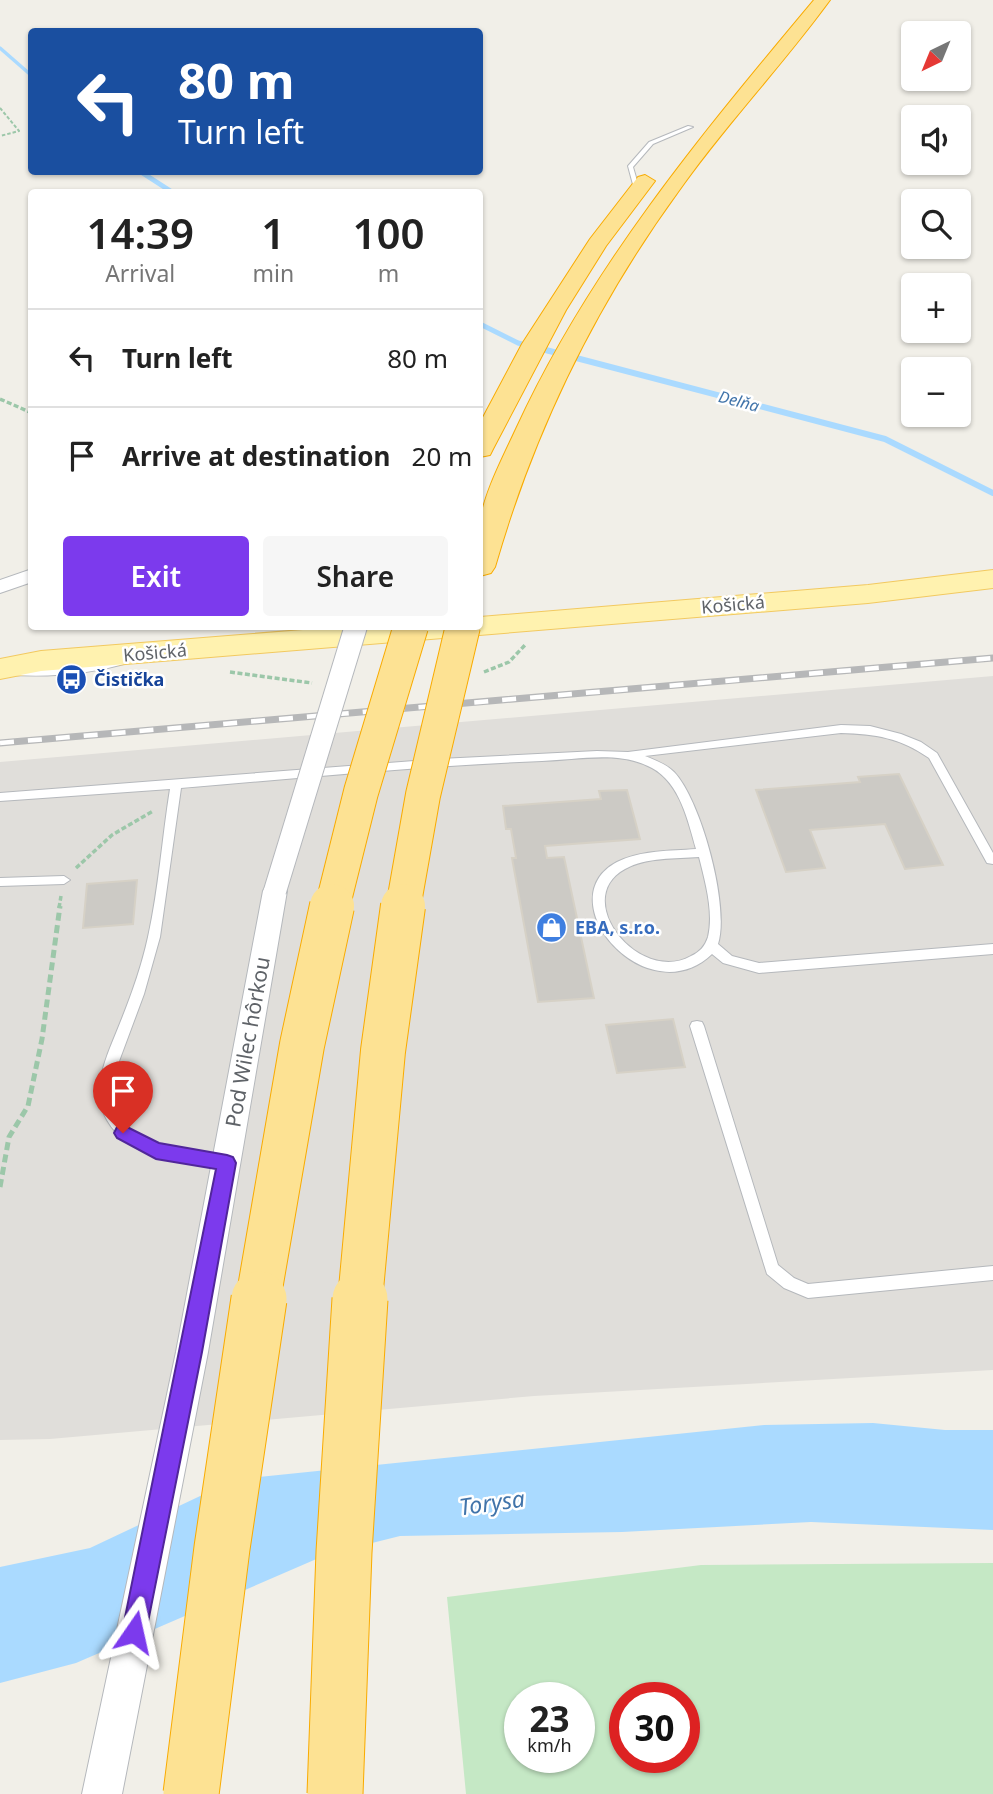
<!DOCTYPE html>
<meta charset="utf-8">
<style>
body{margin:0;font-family:"Noto Sans",sans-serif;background:#f6f6f6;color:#222;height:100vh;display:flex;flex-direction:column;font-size:26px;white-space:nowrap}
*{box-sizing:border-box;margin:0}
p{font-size:23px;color:#767676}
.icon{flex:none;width:38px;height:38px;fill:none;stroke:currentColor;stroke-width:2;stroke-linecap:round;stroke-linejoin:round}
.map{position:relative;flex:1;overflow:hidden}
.drawer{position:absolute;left:28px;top:189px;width:455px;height:441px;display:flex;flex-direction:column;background:#fff;border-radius:7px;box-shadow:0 2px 5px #0004}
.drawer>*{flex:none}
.hud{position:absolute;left:28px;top:28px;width:455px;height:147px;border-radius:7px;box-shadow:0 2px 5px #0004;background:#1a4fa0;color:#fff;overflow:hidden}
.needle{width:46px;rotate:223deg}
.controls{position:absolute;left:901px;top:21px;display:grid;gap:14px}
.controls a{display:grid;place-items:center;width:70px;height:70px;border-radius:7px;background:#fff;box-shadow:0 2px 5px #0004;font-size:35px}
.speed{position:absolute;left:504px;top:1682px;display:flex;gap:14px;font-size:35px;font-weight:700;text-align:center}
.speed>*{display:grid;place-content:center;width:91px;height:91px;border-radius:50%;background:#fff;box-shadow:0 2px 5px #0004;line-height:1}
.speed small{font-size:18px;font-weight:400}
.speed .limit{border:10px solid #d22;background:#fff;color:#111}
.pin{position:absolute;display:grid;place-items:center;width:60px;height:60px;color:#fff;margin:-72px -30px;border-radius:50% 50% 50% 0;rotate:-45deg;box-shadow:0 0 7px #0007}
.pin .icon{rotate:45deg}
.me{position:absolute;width:77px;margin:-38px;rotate:11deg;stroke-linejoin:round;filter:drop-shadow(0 0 5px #0008)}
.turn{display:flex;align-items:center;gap:24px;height:147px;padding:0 35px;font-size:32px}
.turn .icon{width:91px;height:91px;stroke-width:2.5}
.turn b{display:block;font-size:49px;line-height:60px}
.eta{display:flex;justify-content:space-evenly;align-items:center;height:119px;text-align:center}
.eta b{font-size:42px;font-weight:600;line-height:49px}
.cta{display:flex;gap:14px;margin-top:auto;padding:14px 35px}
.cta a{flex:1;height:80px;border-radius:7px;background:#7c3aed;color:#fff;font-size:28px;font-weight:600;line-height:80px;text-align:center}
.cta a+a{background:#f6f6f6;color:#222}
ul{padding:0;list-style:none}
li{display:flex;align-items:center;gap:21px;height:98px;padding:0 35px;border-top:2px solid #e0e0e0}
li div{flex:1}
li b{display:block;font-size:26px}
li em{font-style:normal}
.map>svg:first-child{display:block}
</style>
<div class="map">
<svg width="993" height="1794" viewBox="0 0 993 1794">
<rect width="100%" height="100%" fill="#f1efe8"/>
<polygon fill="#e0deda" points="993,676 993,1370 534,1396 50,1439 0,1440 0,762"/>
<path fill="#c5e8c5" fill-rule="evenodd" d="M 993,1563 L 993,1794 L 466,1794 L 447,1597 L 701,1565 ZM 520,1698 L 579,1698 L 579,1757 L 520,1757 ZM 625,1698 L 684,1698 L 684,1757 L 625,1757 Z"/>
<polygon fill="#aadaff" points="873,1423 945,1430 993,1430 993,1530 811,1522 622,1532 400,1536 328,1554 76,1663 0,1683 0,1567 90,1548 215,1489 250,1478 764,1425"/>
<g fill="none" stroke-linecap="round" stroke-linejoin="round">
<polyline stroke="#aadaff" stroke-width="3.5" points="0,48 32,76"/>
<g stroke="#aadaff" stroke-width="5">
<polyline points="141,172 172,192"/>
<polyline points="480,324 518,343 549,351"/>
</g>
<polyline stroke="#aadaff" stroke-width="6" points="542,349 885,439 993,493"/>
</g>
<g fill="#cccac5" stroke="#d6d1c6" stroke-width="2">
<polygon points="899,774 943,865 905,869 885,824 810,830 825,868 786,872 756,790 860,782 858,777"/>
<polygon points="627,790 640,839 545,846 547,858 564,857 594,998 538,1002 512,858 516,858 511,829 506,829 503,806 601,799 599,791"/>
<polygon points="137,880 133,924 83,928 87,884"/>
<polygon points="673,1019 685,1067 617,1073 606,1025"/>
</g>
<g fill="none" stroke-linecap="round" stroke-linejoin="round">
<defs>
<g id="service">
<polygon points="688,126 693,127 653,144 633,167 640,191 635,192 628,166 649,142"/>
<path d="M 127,657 L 132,660 L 131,662 C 87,675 45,678 0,674 L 0,668 C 44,672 84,668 127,657 Z"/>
<path d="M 841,725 L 870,726 L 901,734 L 921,742 L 937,753 L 993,853 L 993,864 L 987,863 L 929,758 C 900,738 876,734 841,733 L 645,756 C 655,760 666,764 674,772 C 701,800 730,907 718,944 L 732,956 L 759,963 L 993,944 L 993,954 L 759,973 L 723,963 L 712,954 C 647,1016 546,900 617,862 C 641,850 670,851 696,849 C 688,821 680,783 652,768 C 619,750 577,760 542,761 C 421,766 301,778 181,788 L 160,937 L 144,994 L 118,1064 L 113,1096 L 118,1114 L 126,1125 L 138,1135 L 163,1145 L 231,1159 L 233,1163 L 231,1167 L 226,1169 C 186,1163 129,1160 107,1120 C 93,1096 102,1067 112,1043 C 126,1009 140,974 148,937 C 159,888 162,838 170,789 L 0,801 L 0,793 L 440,759 L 597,751 L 628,752 ZM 699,857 C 705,881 714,912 708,937 C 705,946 700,952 691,956 C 639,985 570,899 625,869 C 647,857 675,859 699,857 Z"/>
<polygon points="64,876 70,880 64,884 0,886 0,878"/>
<polygon points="697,1021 702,1022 704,1026 778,1265 794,1278 808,1284 993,1266 993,1280 808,1298 784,1288 767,1274 690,1026 692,1022"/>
</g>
<g id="minor">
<polygon points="32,569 32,582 0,593 0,580"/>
<polygon points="275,882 284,885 287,891 208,1352 122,1794 82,1794 176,1352 263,891 266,885"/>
</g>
<polygon id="primary" points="993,570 993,588 868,603 41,671 0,679 0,659 41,651 352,626 480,626 480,617 868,585"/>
<g id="motorway">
<path d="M 814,0 L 830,0 C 782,66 725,125 678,192 C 595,306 534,431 495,567 L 491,573 L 480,576 C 480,559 477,540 480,523 C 483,495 504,455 516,429 C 590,268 701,135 814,0 Z"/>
<polygon points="645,175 655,181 606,246 566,310 493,449 490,455 480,457 480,423 522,344 590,239 638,177"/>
</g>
</defs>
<use href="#service" stroke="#b5b8bc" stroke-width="2"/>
<use href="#minor" stroke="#b5b8bc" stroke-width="2"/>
<use href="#primary" stroke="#f2c960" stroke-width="2"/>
<use href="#motorway" stroke="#f9ab00" stroke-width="2"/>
<polyline stroke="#9cc7a9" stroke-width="2" stroke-dasharray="3.5 2" stroke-linecap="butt" points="0,108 19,131 0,136"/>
<g stroke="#9cc7a9" stroke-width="3.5" stroke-dasharray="5 2.5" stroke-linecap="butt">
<polyline points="0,399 32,413"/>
<polyline points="230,672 312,683"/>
<polyline points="484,672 509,662 525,645"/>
<polyline points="76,868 112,835 153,811"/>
<polyline points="59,908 61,896"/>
</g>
<polyline stroke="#9cc7a9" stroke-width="5" stroke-dasharray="8 4.5" stroke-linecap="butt" points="0,1187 9,1137 28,1106 42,1039 60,906"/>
<use href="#service" fill="#fff" fill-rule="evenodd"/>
<use href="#minor" fill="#fff" fill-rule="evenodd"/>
<use href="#primary" fill="#fff2af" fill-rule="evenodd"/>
<use href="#motorway" fill="#fde293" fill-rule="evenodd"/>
<defs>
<polyline id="rail" points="0,743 993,658"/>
</defs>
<use href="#rail" stroke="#b6b7b8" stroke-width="7"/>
<use href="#rail" stroke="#fff" stroke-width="4.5" stroke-dasharray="14" stroke-linecap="butt"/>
<defs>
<polyline id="minor-bridge" points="275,891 356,626"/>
<g id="motorway-bridge-far2">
<polyline points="332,908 361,792 411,626"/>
<polyline points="403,908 423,795 463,626"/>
</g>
<g id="motorway-bridge-far1">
<polyline points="258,1300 302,1045 332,906"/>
<polyline points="360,1300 383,1051 403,906"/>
</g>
<g id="motorway-bridge">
<polyline points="191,1794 222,1548 259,1299"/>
<polyline points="335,1794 344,1552 360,1299"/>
</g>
</defs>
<use href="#minor-bridge" stroke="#b5b8bc" stroke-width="24" stroke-linecap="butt"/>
<use href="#motorway-bridge-far2" stroke="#f9ab00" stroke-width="36" stroke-linecap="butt"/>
<use href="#motorway-bridge-far1" stroke="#f9ab00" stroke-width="46" stroke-linecap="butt"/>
<use href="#motorway-bridge" stroke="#f9ab00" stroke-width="57" stroke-linecap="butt"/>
<use href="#minor-bridge" stroke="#fff" stroke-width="22"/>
<use href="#motorway-bridge-far2" stroke="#fde293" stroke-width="34"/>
<use href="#motorway-bridge-far1" stroke="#fde293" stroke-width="44"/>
<use href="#motorway-bridge" stroke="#fde293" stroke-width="55"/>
</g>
<polygon fill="#7c3aed" stroke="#51269a" stroke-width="2" points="123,1125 159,1143 227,1155 233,1157 236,1163 202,1352 146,1632 143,1640 134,1644 126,1640 122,1632 216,1169 156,1159 117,1138 114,1133 117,1127"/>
<defs>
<symbol id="bus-disc" viewBox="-11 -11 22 22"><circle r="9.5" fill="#1a4fb4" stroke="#fff"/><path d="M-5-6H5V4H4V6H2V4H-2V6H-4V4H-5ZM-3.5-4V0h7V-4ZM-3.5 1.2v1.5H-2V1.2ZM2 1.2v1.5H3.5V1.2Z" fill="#fff"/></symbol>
<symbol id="shop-disc" viewBox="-11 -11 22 22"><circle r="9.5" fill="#3f7fe0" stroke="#fff"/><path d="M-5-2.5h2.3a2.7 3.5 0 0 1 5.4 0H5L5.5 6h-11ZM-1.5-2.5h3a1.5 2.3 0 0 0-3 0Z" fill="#fff"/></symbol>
</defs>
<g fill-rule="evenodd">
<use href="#bus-disc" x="54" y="662" width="35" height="35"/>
<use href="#shop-disc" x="534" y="910" width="35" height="35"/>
</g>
<g text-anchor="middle" stroke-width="5" stroke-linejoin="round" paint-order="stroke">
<g font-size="16" font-style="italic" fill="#4174aa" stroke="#fff">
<text transform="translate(739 401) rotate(15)" y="6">Delňa</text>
</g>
<g font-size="18" fill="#5f6368" stroke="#fff">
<text transform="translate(733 605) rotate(-5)" y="6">Košická</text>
<text transform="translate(155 653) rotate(-5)" y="6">Košická</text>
</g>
<g font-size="18" font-weight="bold" fill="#164399" stroke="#fff" text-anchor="start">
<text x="94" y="686">Čistička</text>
</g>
<g font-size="18" font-weight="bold" fill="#366cbe" stroke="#fff" text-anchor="start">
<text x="575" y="934">EBA, s.r.o.</text>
</g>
<g font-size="21" fill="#5f6368" stroke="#fff">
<text transform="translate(248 1042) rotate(-80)" y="7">Pod Wilec hôrkou</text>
</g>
<g font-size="23" font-style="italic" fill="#4174aa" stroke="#fff">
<text transform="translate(492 1503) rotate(-8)" y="8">Torysa</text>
</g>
</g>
</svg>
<div class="controls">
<a><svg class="needle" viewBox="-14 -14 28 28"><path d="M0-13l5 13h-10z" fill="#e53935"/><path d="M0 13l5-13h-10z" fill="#767676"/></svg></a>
<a><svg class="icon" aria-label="sound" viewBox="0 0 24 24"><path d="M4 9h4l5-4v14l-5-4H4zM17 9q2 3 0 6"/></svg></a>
<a><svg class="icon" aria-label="search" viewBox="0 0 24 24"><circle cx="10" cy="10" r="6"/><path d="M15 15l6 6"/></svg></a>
<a>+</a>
<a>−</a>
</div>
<div class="speed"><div>23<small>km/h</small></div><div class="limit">30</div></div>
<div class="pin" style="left:123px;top:1133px;background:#d93025"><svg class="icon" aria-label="arrive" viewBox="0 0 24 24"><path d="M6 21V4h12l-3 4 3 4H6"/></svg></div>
<svg class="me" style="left:134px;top:1632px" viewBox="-20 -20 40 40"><path d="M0-17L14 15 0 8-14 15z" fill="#7c3aed" stroke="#fff" stroke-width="4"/></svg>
<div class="hud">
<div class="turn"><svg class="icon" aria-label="left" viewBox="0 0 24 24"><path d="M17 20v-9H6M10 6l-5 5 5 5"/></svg><div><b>80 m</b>Turn left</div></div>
</div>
<section class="drawer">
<div class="eta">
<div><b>14:39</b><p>Arrival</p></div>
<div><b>1</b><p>min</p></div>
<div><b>100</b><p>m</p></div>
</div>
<ul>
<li><svg class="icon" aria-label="left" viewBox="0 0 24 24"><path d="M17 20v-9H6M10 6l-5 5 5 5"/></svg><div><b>Turn left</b></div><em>80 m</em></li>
<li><svg class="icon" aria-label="arrive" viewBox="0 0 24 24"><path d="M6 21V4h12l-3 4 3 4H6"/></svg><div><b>Arrive at destination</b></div><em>20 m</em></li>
</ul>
<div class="cta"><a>Exit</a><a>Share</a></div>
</section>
</div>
